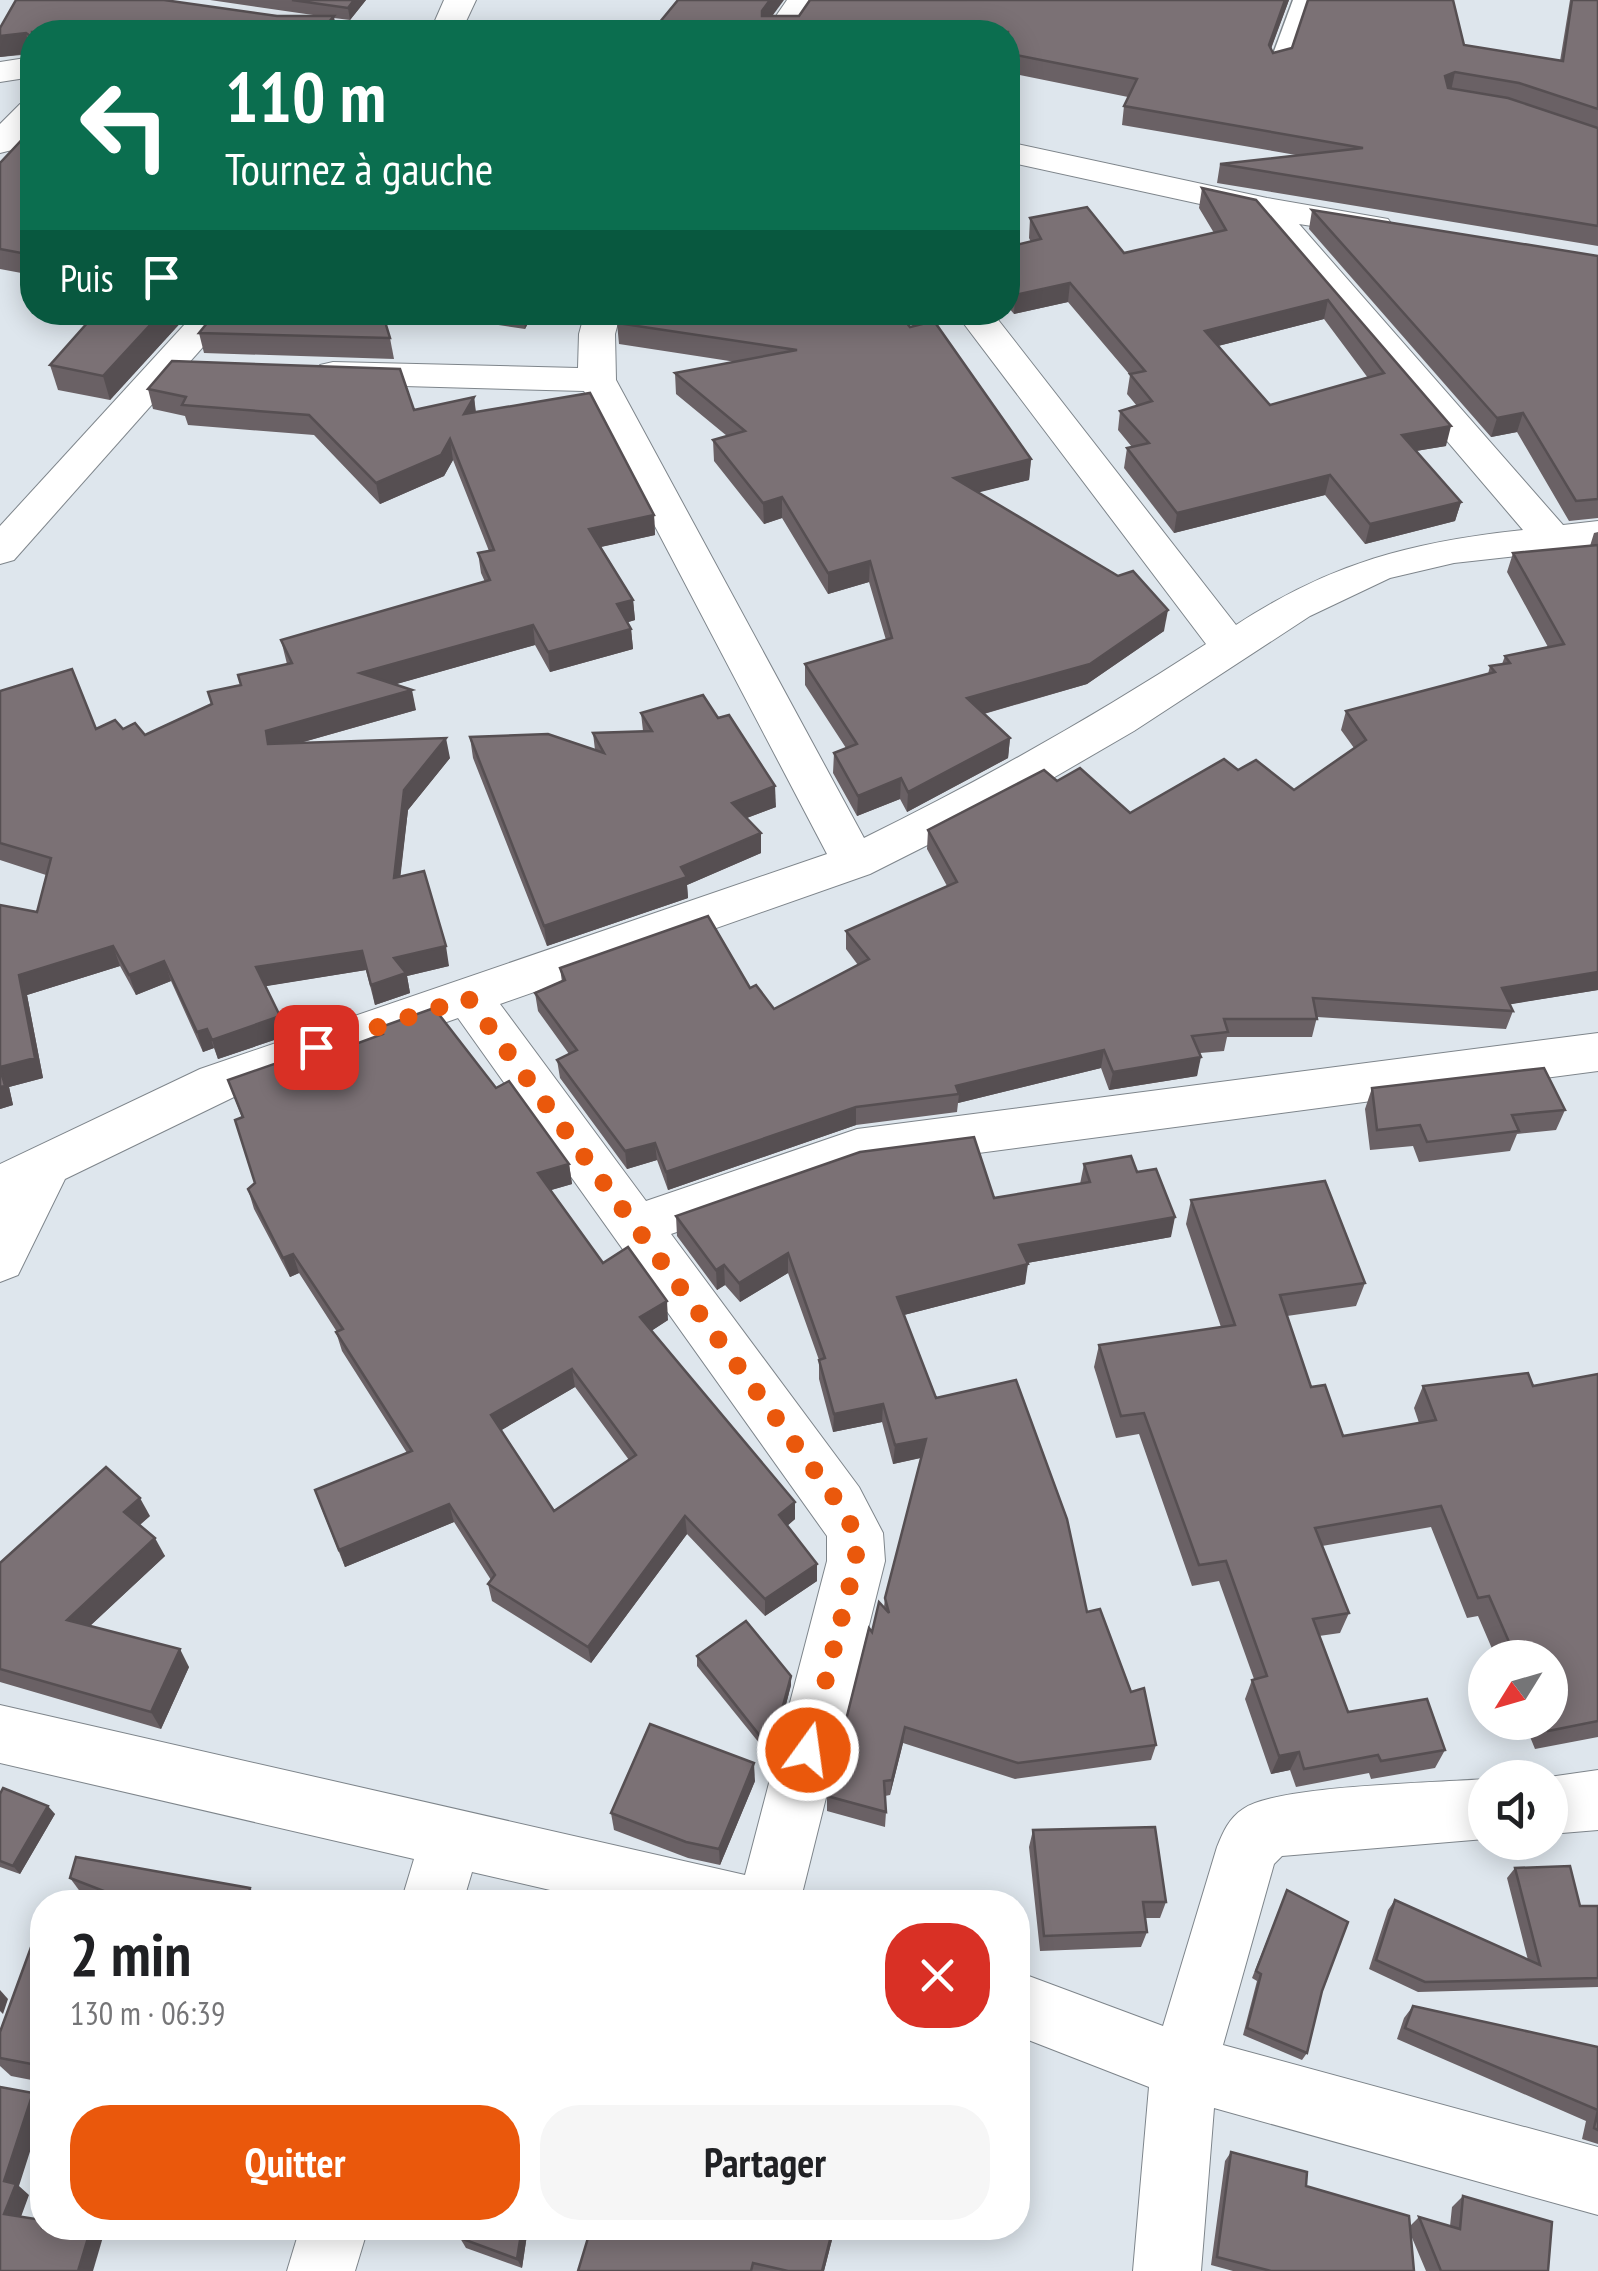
<!DOCTYPE html>
<html lang="fr">
<meta charset="utf-8">
<style>
body{margin:0;font-family:"PT Sans Narrow",sans-serif;background:#f6f6f6;color:#202124;height:100vh;display:flex;flex-direction:column;font-size:38px;white-space:nowrap}
*{box-sizing:border-box;margin:0}
p{font-size:32px;color:#757577}
.icon{flex:none;width:55px;height:55px;fill:none;stroke:currentColor;stroke-width:2;stroke-linecap:round;stroke-linejoin:round}
.map{position:relative;flex:1;overflow:hidden}
.details{position:absolute;left:30px;top:1890px;width:1000px;height:350px;display:flex;flex-direction:column;background:#fff;border-radius:40px;box-shadow:0 5px 25px #0003}
.details>*{flex:none}
.top-card{position:absolute;left:20px;top:20px;width:1000px;height:305px;border-radius:40px;box-shadow:0 5px 25px #0003;background:#0b6e4f;color:#fff;overflow:hidden}
.needle{width:65px;rotate:233deg}
.tools{position:absolute;left:1468px;top:1640px;display:grid;gap:20px}
.tools a{display:grid;place-items:center;width:100px;height:100px;border-radius:50%;background:#fff;box-shadow:0 5px 25px #0003;font-size:50px}
.pin{position:absolute;display:grid;place-items:center;width:85px;height:85px;color:#fff;margin:-42px;border-radius:20px;box-shadow:0 5px 15px #0006}
.me{position:absolute;width:110px;margin:-55px;rotate:14deg;stroke-linejoin:round;filter:drop-shadow(0 0 8px #0008)}
.turn{display:flex;align-items:center;gap:35px;height:210px;padding:0 40px;font-size:45px}
.turn .icon{width:130px;height:130px;stroke-width:2.5}
.turn b{display:block;font-size:70px;line-height:85px}
.then{display:flex;align-items:center;height:95px;padding:0 40px;background:#0003;gap:20px;font-size:38px}
.round{display:grid;place-items:center;flex:none;width:105px;height:105px;border-radius:40px;background:#f6f6f6}
.head{display:flex;align-items:center;justify-content:space-between;height:170px;padding:0 40px}
h1{font-size:60px;font-weight:600;line-height:75px}
.primary-button{display:flex;gap:20px;margin-top:auto;padding:20px 40px}
.primary-button a{flex:1;height:115px;border-radius:40px;background:#ea580c;color:#fff;font-size:40px;font-weight:600;line-height:115px;text-align:center}
.primary-button a+a{background:#f6f6f6;color:#202124}
.map>svg:first-child{display:block}
</style>
<div class="map">
<svg width="1598" height="2271" viewBox="0 0 1598 2271">
<rect width="100%" height="100%" fill="#dee6ed"/>
<g fill="none" stroke-linecap="round" stroke-linejoin="round">
<defs>
<polygon id="lane" points="1293,0 1309,0 1285,65 1271,68 1269,65"/>
<g id="street">
<polygon points="444,0 476,0 461,32 430,32"/>
<polygon points="787,0 819,0 796,32 765,32"/>
<polygon points="32,57 32,77 0,82 0,62"/>
<polygon points="32,101 32,129 12,150 0,153 0,124 20,104"/>
<path d="M 1008,142 L 1267,198 L 1388,219 L 1393,226 L 1388,233 L 1376,236 L 1299,224 L 1563,525 L 1598,521 L 1598,547 L 1454,563 L 1390,578 L 1310,616 L 1134,731 L 1003,807 L 870,874 L 500,1004 L 646,1201 L 857,1129 L 1598,1033 L 1598,1071 L 858,1169 L 671,1234 L 859,1487 L 883,1533 L 885,1561 L 800,1902 L 602,1902 L 472,1872 L 463,1902 L 401,1902 L 414,1859 L 0,1763 L 0,1705 L 745,1875 L 827,1561 L 827,1536 L 458,1018 L 234,1097 L 65,1179 L 18,1275 L 0,1282 L 0,1164 L 200,1069 L 827,854 L 584,391 L 333,384 L 320,381 L 314,373 L 320,365 L 333,362 L 578,368 L 579,334 L 585,312 L 621,312 L 615,334 L 616,380 L 864,838 C 982,780 1095,716 1206,644 L 955,312 L 992,312 L 1236,625 C 1331,563 1411,542 1523,530 L 1255,216 L 1008,162 Z"/>
<polygon points="196,312 234,312 14,560 0,564 0,526"/>
<polygon points="1598,1770 1598,1830 1550,1834 1550,1778 1542,1778"/>
<path d="M 1485,1779 L 1485,1839 L 1282,1856 L 1274,1864 L 1223,2045 L 1598,2147 L 1598,2215 L 1214,2108 L 1201,2271 L 1133,2271 L 1149,2087 L 1018,2036 L 1018,1972 L 1163,2026 L 1217,1847 C 1223,1832 1229,1818 1243,1809 C 1276,1785 1437,1783 1485,1779 Z"/>
<polygon points="300,2228 368,2228 355,2271 287,2271"/>
</g>
</defs>
<use href="#lane" stroke="#7e858b" stroke-width="3"/>
<use href="#street" stroke="#7e858b" stroke-width="2"/>
<use href="#lane" fill="#fff" fill-rule="evenodd"/>
<use href="#street" fill="#fff" fill-rule="evenodd"/>
</g>
<g fill="#6a6165" fill-rule="evenodd">
<polygon points="210,0 366,0 350,20 334,18 336,32 32,32 32,54 0,57 0,28 277,16 320,16"/>
<polygon points="810,0 1289,0 1271,49 1273,53 1464,45 1560,61 1570,0 1598,0 1598,246 1217,183 1220,164 1296,155 1122,125 1124,106 1128,97 1010,73 1008,32 660,32 659,23 799,16"/>
<polygon points="32,129 32,275 0,269 0,163"/>
<path d="M 1202,188 L 1256,200 L 1446,446 L 1416,451 L 1461,502 L 1455,521 L 1365,544 L 1325,495 L 1174,533 L 1124,468 L 1127,448 L 1132,447 L 1118,430 L 1120,411 L 1137,406 L 1127,394 L 1130,375 L 1068,302 L 1014,314 L 1008,307 L 1008,247 L 1031,242 L 1029,238 L 1030,218 L 1124,253 L 1214,233 L 1199,208 ZM 1324,319 L 1368,378 L 1270,405 L 1218,346 Z"/>
<polygon points="1312,210 1598,256 1598,518 1569,521 1517,432 1491,437 1309,229"/>
<polygon points="413,312 534,312 525,329"/>
<polygon points="184,319 110,400 58,390 50,365"/>
<polygon points="617,323 910,327 1031,459 1029,480 978,492 1164,631 1087,684 984,714 1010,738 1008,758 907,812 900,799 857,816 833,773 834,753 846,748 805,685 805,664 886,640 869,582 828,594 782,518 764,524 714,461 713,440 727,436 676,394 675,373 736,362 619,344"/>
<polygon points="199,333 390,338 394,359 204,353"/>
<polygon points="148,389 414,410 474,397 476,412 654,515 655,535 601,547 633,600 635,620 628,622 631,629 633,649 550,672 535,645 396,684 416,710 300,743 450,758 408,810 400,876 449,966 407,976 410,993 375,1005 366,970 265,986 286,1036 218,1059 214,1048 203,1052 171,981 136,995 120,966 27,995 43,1078 9,1087 13,1105 0,1109 0,905 37,912 46,875 0,860 0,691 96,729 123,729 145,735 212,704 241,685 287,664 281,640 485,582 481,573 478,553 489,551 453,460 444,476 380,504 314,435 188,425 185,416 153,409"/>
<polygon points="1598,532 1598,990 1510,1004 1513,1011 1506,1029 1317,1017 1312,1037 1227,1037 1224,1051 1200,1053 1197,1076 1109,1090 1101,1068 958,1103 957,1112 856,1125 668,1190 657,1160 627,1169 560,1078 557,1060 569,1054 538,1011 535,993 562,982 560,968 750,988 774,1009 858,965 846,949 846,931 947,886 927,849 928,830 1057,781 1130,813 1238,770 1294,790 1354,748 1341,730 1346,711 1488,674 1490,666 1502,664 1505,656 1548,647 1507,572 1513,553 1590,546 1594,533"/>
<polygon points="641,713 776,807 747,818 761,853 687,885 688,898 547,946 473,758 470,737 595,750 593,733 643,731"/>
<path d="M 304,1063 L 496,1088 L 569,1164 L 572,1184 L 551,1190 L 603,1263 L 668,1320 L 651,1331 L 795,1502 L 795,1519 L 787,1526 L 817,1564 L 817,1581 L 765,1616 L 687,1534 L 591,1663 L 492,1601 L 488,1584 L 491,1580 L 454,1522 L 345,1567 L 321,1507 L 407,1453 L 342,1351 L 336,1332 L 337,1332 L 299,1273 L 290,1277 L 254,1209 L 248,1189 L 255,1183 L 242,1118 L 228,1080 ZM 575,1387 L 629,1460 L 554,1511 L 501,1430 Z"/>
<polygon points="1372,1088 1565,1110 1556,1130 1517,1134 1510,1151 1419,1162 1413,1146 1370,1150 1365,1109"/>
<polygon points="1084,1164 1137,1172 1171,1237 1027,1263 1025,1284 904,1315 936,1398 1087,1612 1131,1692 1156,1745 1151,1760 1015,1779 903,1743 890,1795 885,1796 886,1812 885,1827 827,1811 827,1796 872,1632 884,1607 885,1598 921,1458 893,1464 882,1422 833,1432 819,1379 819,1360 788,1273 740,1302 725,1285 717,1290 677,1236 676,1216 994,1198 1080,1184"/>
<polygon points="1191,1200 1365,1283 1356,1306 1287,1316 1311,1387 1343,1436 1419,1423 1414,1408 1423,1386 1533,1386 1598,1374 1598,1737 1535,1749 1524,1722 1550,1722 1550,1658 1496,1658 1478,1616 1467,1618 1431,1527 1322,1546 1349,1613 1340,1633 1319,1636 1348,1712 1445,1750 1435,1768 1371,1779 1369,1773 1296,1787 1290,1770 1271,1774 1245,1699 1252,1680 1254,1679 1219,1581 1192,1586 1139,1434 1116,1438 1094,1367 1099,1345 1221,1327 1186,1224"/>
<polygon points="150,1516 140,1525 165,1556 90,1626 189,1667 161,1729 0,1682 0,1563"/>
<polygon points="697,1656 791,1685 772,1759 697,1666"/>
<polygon points="755,1781 720,1865 688,1858 614,1830 611,1813"/>
<polygon points="0,1794 55,1814 20,1874 0,1867"/>
<polygon points="1033,1830 1166,1902 1160,1918 1145,1918 1147,1932 1141,1947 1040,1951 1029,1847"/>
<polygon points="1515,1868 1580,1906 1598,1906 1598,1987 1418,1992 1369,1969 1388,1910 1395,1900 1528,1960 1507,1878"/>
<polygon points="70,1878 250,1888 259,1902 91,1902 87,1901"/>
<polygon points="1287,1890 1322,1991 1307,2053 1302,2060 1243,2035 1257,1981 1252,1978"/>
<polygon points="42,1932 42,2082 11,2076 0,2066 0,2032"/>
<polygon points="1413,2006 1598,2047 1598,2144 1582,2139 1586,2121 1397,2039 1404,2018"/>
<polygon points="1231,2152 1306,2186 1410,2226 1419,2217 1450,2226 1452,2207 1463,2196 1548,2271 1426,2271 1410,2233 1414,2271 1233,2271 1211,2265 1225,2161"/>
<polygon points="528,2228 522,2268 466,2248 460,2238"/>
<polygon points="835,2228 824,2271 578,2271"/>
</g>
<g fill="#564f52">
<polygon points="354,0 366,0 350,20 348,8"/>
<polygon points="770,0 784,0 762,30 762,11"/>
<polygon points="1285,0 1289,0 1265,64 1269,45"/>
<polygon points="334,16 336,32 320,32"/>
<polygon points="26,33 31,53 0,57 0,36"/>
<polygon points="1011,54 1010,73 1008,77 1008,60"/>
<polygon points="1455,72 1451,91 1441,95 1445,76"/>
<polygon points="1070,283 1068,302 1014,314 1015,295"/>
<polygon points="1328,300 1324,319 1202,350 1205,331"/>
<polygon points="162,312 182,312 184,319 110,400 103,376"/>
<polygon points="523,312 534,312 525,329"/>
<polygon points="474,397 476,418 464,414"/>
<polygon points="1523,413 1517,432 1491,437 1497,418"/>
<polygon points="1451,426 1446,446 1397,454 1402,435"/>
<polygon points="450,439 453,460 444,476 380,504 376,483"/>
<polygon points="1031,459 1029,480 952,499 954,478"/>
<polygon points="1330,475 1325,495 1174,533 1177,513"/>
<polygon points="782,497 782,518 764,524 763,503"/>
<polygon points="1461,502 1455,521 1365,544 1370,524"/>
<polygon points="654,515 655,535 591,549 589,529"/>
<polygon points="870,561 869,582 828,594 828,573"/>
<polygon points="633,600 635,620 619,625 617,604"/>
<polygon points="1168,610 1164,631 1087,684 965,719 967,698"/>
<polygon points="533,625 535,645 365,693 360,673"/>
<polygon points="631,629 633,649 550,672 548,652"/>
<polygon points="412,690 416,710 271,751 268,744 266,731"/>
<polygon points="446,738 450,758 408,810 398,898 394,878 404,790"/>
<polygon points="1010,738 1008,758 907,812 908,792"/>
<polygon points="901,778 900,799 857,816 858,796"/>
<polygon points="775,786 776,807 733,823 732,803"/>
<polygon points="761,833 761,853 687,885 688,898 547,946 544,926"/>
<polygon points="113,946 120,966 27,995 43,1078 9,1087 13,1105 0,1109 0,1067 19,975"/>
<polygon points="446,946 449,966 407,976 410,993 375,1005 371,985 394,958"/>
<polygon points="362,951 366,970 261,987 256,967"/>
<polygon points="164,961 171,981 136,995 129,975"/>
<polygon points="1598,972 1598,990 1494,1007 1502,988"/>
<polygon points="280,1016 286,1036 218,1059 212,1040"/>
<polygon points="207,1029 214,1048 203,1052 197,1032"/>
<polygon points="1104,1050 1101,1068 958,1103 959,1094 956,1086"/>
<polygon points="1201,1057 1197,1076 1109,1090 1113,1072"/>
<polygon points="856,1107 856,1125 668,1190 666,1172"/>
<polygon points="655,1143 657,1160 627,1169 625,1151"/>
<polygon points="569,1164 572,1184 541,1193 538,1173"/>
<polygon points="1175,1217 1171,1237 1016,1265 1019,1245"/>
<polygon points="788,1253 788,1273 740,1302 739,1283"/>
<polygon points="293,1254 299,1273 290,1277 283,1258"/>
<polygon points="1028,1264 1025,1284 896,1317 897,1297"/>
<polygon points="724,1265 725,1285 717,1290 716,1270"/>
<polygon points="667,1301 668,1320 642,1337 640,1317"/>
<polygon points="572,1369 575,1387 495,1434 491,1415"/>
<polygon points="883,1404 882,1422 833,1432 834,1414"/>
<polygon points="926,1439 924,1457 893,1464 895,1445"/>
<polygon points="140,1498 150,1516 133,1530 124,1512"/>
<polygon points="795,1502 795,1519 779,1533 779,1515"/>
<polygon points="449,1504 454,1522 345,1567 339,1550"/>
<polygon points="685,1516 687,1534 591,1663 588,1647"/>
<polygon points="155,1538 165,1556 78,1637 67,1620"/>
<polygon points="817,1564 817,1581 765,1616 765,1599"/>
<polygon points="180,1649 189,1667 161,1729 151,1712"/>
<polygon points="791,1676 791,1685 772,1759 771,1750"/>
<polygon points="905,1727 903,1743 890,1795 892,1780"/>
<polygon points="1299,1752 1290,1770 1271,1774 1279,1756"/>
<polygon points="754,1763 755,1781 720,1865 719,1849"/>
<polygon points="48,1806 55,1814 20,1874 13,1866"/>
<polygon points="250,1888 259,1902 246,1902"/>
<polygon points="0,1990 8,1999 3,2014 0,2011"/>
<polygon points="33,2093 42,2103 42,2114 19,2186 29,2195 18,2225 4,2214 4,2181"/>
<polygon points="91,2228 103,2237 93,2271 78,2271"/>
<polygon points="522,2228 528,2228 522,2268 517,2259"/>
<polygon points="833,2228 835,2228 824,2271 822,2271"/>
</g>
<g fill="#7b7175" stroke="#564f52" stroke-width="2.5" fill-rule="evenodd">
<polygon points="16,0 164,0 277,16 334,16 320,32 32,32 32,37 26,33 0,36 0,28"/>
<polygon points="292,0 354,0 348,8"/>
<polygon points="678,0 770,0 762,11 762,16 799,16 810,0 1285,0 1269,45 1273,53 1292,48 1308,0 1453,0 1464,45 1563,61 1572,0 1598,0 1598,109 1519,83 1455,72 1445,76 1448,88 1508,98 1598,128 1598,226 1220,164 1363,148 1124,106 1137,79 1011,54 1008,60 1008,32 660,32 665,24 659,23"/>
<polygon points="32,129 32,255 0,249 0,163"/>
<path d="M 1202,188 L 1256,200 L 1451,426 L 1402,435 L 1461,502 L 1370,524 L 1330,475 L 1177,513 L 1127,448 L 1149,443 L 1120,411 L 1152,401 L 1130,374 L 1145,371 L 1070,283 L 1015,295 L 1008,286 L 1008,247 L 1041,239 L 1030,218 L 1087,207 L 1124,253 L 1226,230 ZM 1328,300 L 1384,373 L 1270,405 L 1205,331 Z"/>
<polygon points="1312,210 1598,256 1598,499 1576,501 1523,413 1497,418"/>
<polygon points="97,312 162,312 103,376 50,365"/>
<polygon points="216,312 382,312 390,338 199,333"/>
<polygon points="619,312 898,312 910,327 934,321 1031,459 954,478 1118,576 1133,571 1168,610 1090,664 967,698 1010,738 908,792 901,778 858,796 834,753 857,744 805,664 892,638 870,561 828,573 782,497 763,503 713,440 745,431 675,373 797,350 617,323"/>
<polygon points="172,361 400,369 414,410 474,397 464,414 590,393 654,515 589,529 633,600 617,604 631,629 548,652 533,625 360,673 412,690 266,731 268,744 446,738 404,790 394,878 424,871 446,946 394,958 406,973 371,985 362,951 256,967 280,1016 212,1040 207,1029 197,1032 164,961 129,975 113,946 19,975 35,1058 0,1067 5,1086 0,1087 0,905 37,912 51,858 0,843 0,691 72,669 96,729 115,720 123,729 135,723 145,735 212,704 208,692 241,685 238,675 292,663 281,640 490,580 478,553 494,550 450,439 441,455 376,483 309,415 182,405 186,397 148,389"/>
<polygon points="1598,545 1598,972 1502,988 1513,1011 1313,998 1317,1019 1224,1019 1228,1032 1192,1036 1201,1057 1113,1072 1104,1050 956,1086 959,1094 856,1107 666,1172 655,1143 625,1151 557,1060 577,1050 535,993 565,980 560,968 708,916 750,988 756,985 774,1009 869,959 846,931 957,882 928,830 1044,770 1057,781 1080,768 1130,813 1224,759 1238,770 1256,760 1294,790 1366,740 1346,711 1495,672 1490,666 1510,663 1505,656 1564,644 1513,553"/>
<polygon points="703,695 718,718 729,715 775,786 732,803 761,833 681,867 687,877 544,926 470,737 548,734 604,753 593,733 652,731 641,713"/>
<path d="M 434,1008 L 496,1088 L 509,1081 L 569,1164 L 538,1173 L 603,1263 L 628,1247 L 667,1301 L 640,1317 L 795,1502 L 779,1515 L 817,1564 L 765,1599 L 685,1516 L 588,1647 L 488,1584 L 495,1575 L 449,1504 L 339,1550 L 315,1490 L 412,1451 L 336,1332 L 343,1329 L 293,1254 L 283,1258 L 248,1189 L 255,1183 L 235,1120 L 243,1117 L 228,1080 L 300,1055 L 304,1063 L 383,1034 L 381,1027 ZM 572,1369 L 636,1455 L 554,1511 L 491,1415 Z"/>
<polygon points="1544,1068 1565,1110 1512,1115 1519,1131 1427,1142 1420,1125 1377,1130 1372,1088"/>
<polygon points="974,1137 994,1198 1090,1182 1084,1164 1131,1156 1137,1172 1156,1169 1175,1217 1019,1245 1028,1264 897,1297 936,1398 1016,1380 1067,1519 1087,1612 1100,1609 1131,1692 1144,1688 1156,1745 1018,1763 905,1727 892,1780 884,1781 886,1812 827,1796 869,1628 872,1632 879,1602 889,1613 885,1598 926,1439 895,1445 883,1404 834,1414 819,1360 825,1358 788,1253 739,1283 724,1265 716,1270 676,1216 860,1152"/>
<polygon points="1325,1181 1365,1283 1280,1295 1311,1387 1325,1385 1343,1436 1436,1420 1423,1386 1528,1373 1533,1386 1598,1374 1598,1721 1548,1731 1544,1722 1550,1722 1550,1658 1516,1658 1489,1596 1478,1598 1441,1506 1315,1528 1349,1613 1313,1619 1348,1712 1427,1699 1445,1750 1381,1761 1378,1755 1304,1769 1299,1752 1279,1756 1252,1680 1267,1676 1226,1561 1199,1565 1144,1413 1121,1416 1099,1345 1235,1325 1191,1200"/>
<polygon points="106,1467 140,1498 124,1512 155,1538 67,1620 180,1649 151,1712 0,1669 0,1563"/>
<polygon points="746,1621 791,1676 771,1750 697,1656"/>
<polygon points="650,1724 754,1763 719,1849 686,1842 611,1813"/>
<polygon points="3,1788 48,1806 13,1866 0,1861 0,1794"/>
<polygon points="1155,1827 1166,1902 1143,1902 1147,1932 1044,1936 1033,1830"/>
<polygon points="76,1857 250,1888 246,1902 132,1902 70,1878"/>
<polygon points="1570,1866 1580,1906 1598,1906 1598,1978 1425,1982 1376,1960 1395,1900 1540,1965 1515,1868"/>
<polygon points="1287,1890 1348,1922 1322,1991 1307,2053 1247,2028 1261,1974 1256,1971"/>
<polygon points="37,1931 42,1932 42,2066 0,2058 0,2032"/>
<polygon points="1413,2006 1598,2047 1598,2130 1594,2128 1598,2110 1405,2028"/>
<polygon points="0,2087 33,2093 4,2181 16,2184 4,2214 42,2220 42,2228 91,2228 78,2271 0,2271"/>
<polygon points="1231,2152 1307,2172 1306,2186 1409,2216 1414,2271 1271,2271 1217,2257"/>
<polygon points="1463,2196 1552,2222 1548,2271 1441,2271 1419,2217 1460,2229"/>
<polygon points="464,2228 522,2228 517,2259 460,2238"/>
<polygon points="591,2228 833,2228 822,2271 788,2271 753,2263 751,2271 578,2271"/>
</g>
<g fill="none" stroke-linecap="round" stroke-linejoin="round">
<polyline stroke="#ea580c" stroke-width="18" stroke-dasharray="0 32.4" points="316,1047 468,998 839,1504 856,1534 856,1561 808,1750"/>
</g>
</svg>
<div class="tools">
<a><svg class="needle" viewBox="-14 -14 28 28"><path d="M0-13l5 13h-10z" fill="#e53935"/><path d="M0 13l5-13h-10z" fill="#757577"/></svg></a>
<a><svg class="icon" aria-label="sound" viewBox="0 0 24 24"><path d="M4 9h4l5-4v14l-5-4H4zM17 9q2 3 0 6"/></svg></a>
</div>
<div class="pin" style="left:316px;top:1047px;background:#d93025"><svg class="icon" aria-label="arrive" viewBox="0 0 24 24"><path d="M6 21V4h12l-3 4 3 4H6"/></svg></div>
<svg class="me" style="left:808px;top:1750px" viewBox="-20 -20 40 40"><circle r="17" fill="#ea580c" stroke="#fff" stroke-width="3"/><path d="M0-11L8 9 0 5-8 9z" fill="#fff"/></svg>
<div class="top-card">
<div class="turn"><svg class="icon" aria-label="left" viewBox="0 0 24 24"><path d="M17 20v-9H6M10 6l-5 5 5 5"/></svg><div><b>110 m</b>Tournez à gauche</div></div>
<div class="then">Puis<svg class="icon" aria-label="arrive" viewBox="0 0 24 24"><path d="M6 21V4h12l-3 4 3 4H6"/></svg></div>
</div>
<section class="details">
<div class="head"><div><h1>2 min</h1><p>130 m · 06:39</p></div><a class="round" style="background:#d93025;color:#fff"><svg class="icon" aria-label="close" viewBox="0 0 24 24"><path d="M6 6l12 12M18 6L6 18"/></svg></a></div>
<div class="primary-button"><a>Quitter</a><a>Partager</a></div>
</section>
</div>
